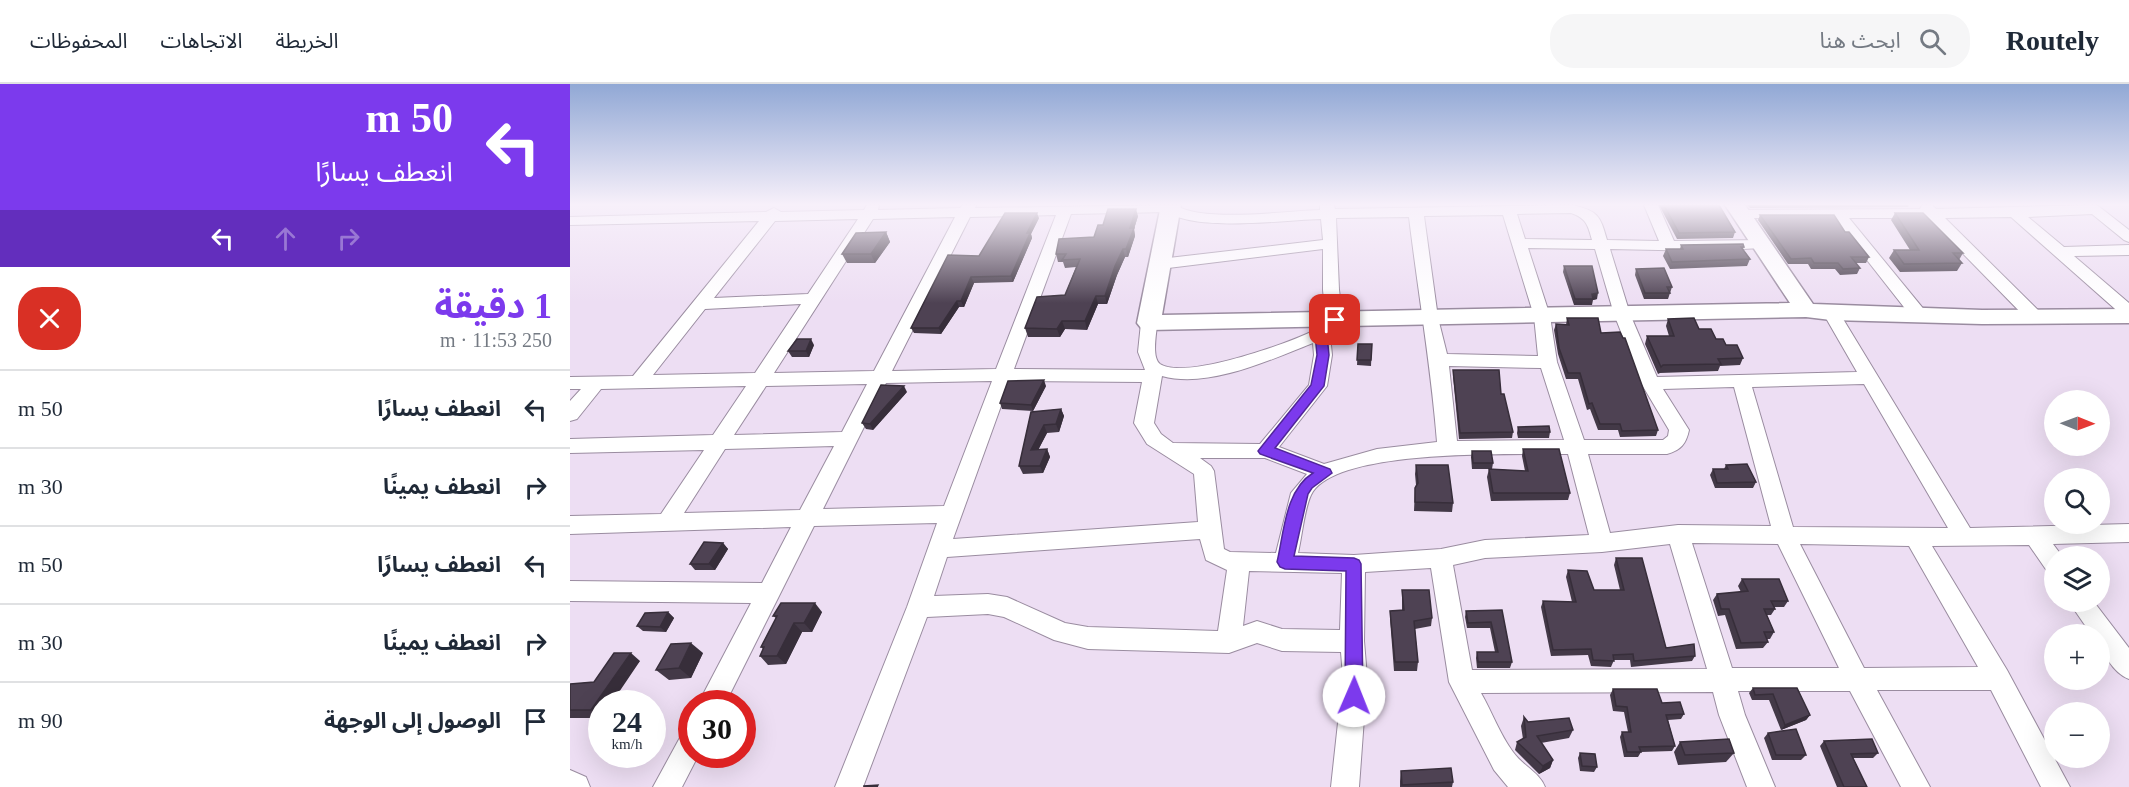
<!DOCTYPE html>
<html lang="ar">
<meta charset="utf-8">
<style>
body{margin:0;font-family:"Times New Roman","Noto Sans Arabic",serif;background:#f6f6f7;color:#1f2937;direction:rtl;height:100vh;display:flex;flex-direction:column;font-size:22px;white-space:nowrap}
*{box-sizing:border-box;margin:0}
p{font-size:20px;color:#747a83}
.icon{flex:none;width:33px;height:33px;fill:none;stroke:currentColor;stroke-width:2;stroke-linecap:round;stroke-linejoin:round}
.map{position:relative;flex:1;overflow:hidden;direction:ltr}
.sheet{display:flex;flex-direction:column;background:#fff;width:570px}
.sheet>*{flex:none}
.top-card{background:#7c3aed;color:#fff;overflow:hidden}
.needle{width:39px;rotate:91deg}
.tools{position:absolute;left:1474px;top:306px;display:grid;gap:12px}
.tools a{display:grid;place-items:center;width:66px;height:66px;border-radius:50%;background:#fff;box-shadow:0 6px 24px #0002;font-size:30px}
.speed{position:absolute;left:18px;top:606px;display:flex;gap:12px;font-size:30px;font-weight:700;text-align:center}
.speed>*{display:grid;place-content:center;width:78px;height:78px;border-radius:50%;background:#fff;box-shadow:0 6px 24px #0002;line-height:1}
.speed small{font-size:15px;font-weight:400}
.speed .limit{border:9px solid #d22;background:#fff;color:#111}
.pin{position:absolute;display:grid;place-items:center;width:51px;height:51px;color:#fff;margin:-26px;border-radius:12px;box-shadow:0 3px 9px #0006}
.me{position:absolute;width:66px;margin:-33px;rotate:1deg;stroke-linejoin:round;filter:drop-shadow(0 0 4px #0008)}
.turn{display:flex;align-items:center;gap:21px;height:126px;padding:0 18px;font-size:27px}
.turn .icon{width:78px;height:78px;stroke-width:2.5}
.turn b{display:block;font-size:42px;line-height:51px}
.lanes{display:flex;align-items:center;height:57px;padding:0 18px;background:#0003;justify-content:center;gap:30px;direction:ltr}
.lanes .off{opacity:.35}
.round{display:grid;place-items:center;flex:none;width:63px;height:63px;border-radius:24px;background:#f6f6f7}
.head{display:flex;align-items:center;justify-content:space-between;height:102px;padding:0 18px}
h1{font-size:36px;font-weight:700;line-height:45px;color:#7c3aed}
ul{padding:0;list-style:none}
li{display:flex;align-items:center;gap:18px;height:78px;padding:0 18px;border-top:2px solid #e0e1e3}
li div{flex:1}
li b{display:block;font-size:22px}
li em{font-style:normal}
header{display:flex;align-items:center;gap:36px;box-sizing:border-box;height:84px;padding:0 30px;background:#fff;border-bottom:2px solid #e0e1e3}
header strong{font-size:28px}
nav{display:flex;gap:33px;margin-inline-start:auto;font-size:21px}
.search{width:420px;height:54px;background:#f6f6f7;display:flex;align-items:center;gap:15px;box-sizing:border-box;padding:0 21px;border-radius:24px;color:#747a83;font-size:22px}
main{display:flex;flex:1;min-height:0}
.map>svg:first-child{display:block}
</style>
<header>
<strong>Routely</strong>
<div class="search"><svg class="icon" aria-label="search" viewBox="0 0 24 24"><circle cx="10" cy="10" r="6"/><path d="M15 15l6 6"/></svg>ابحث هنا</div>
<nav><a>الخريطة</a><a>الاتجاهات</a><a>المحفوظات</a></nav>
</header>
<main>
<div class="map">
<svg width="1559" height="703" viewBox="0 0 1559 703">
<rect width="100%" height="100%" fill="#eddef3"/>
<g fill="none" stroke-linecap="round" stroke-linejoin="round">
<defs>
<g id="street">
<path d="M 297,121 L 309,121 L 308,126 L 390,124 L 392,121 L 406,121 L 405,124 L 605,121 C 634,139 714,127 750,126 L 750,121 L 764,121 L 765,125 L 1002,121 C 1028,127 1030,131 1037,156 L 1089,157 L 1074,121 L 1088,121 L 1104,157 L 1196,156 L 1199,159 L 1196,162 L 1191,164 L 1137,167 L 1040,165 L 1060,230 L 1087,293 L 1287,288 L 1253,229 L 1255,225 L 1267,225 L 1400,444 L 1559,440 L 1559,458 L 1483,460 L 1492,472 L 1485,472 L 1485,489 L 1477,487 L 1459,461 L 1362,462 L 1437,586 L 1500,703 L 1471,703 L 1421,606 L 1307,606 L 1360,703 L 1331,703 L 1280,607 L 1168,607 L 1175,631 L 1205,703 L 1177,703 L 1149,631 L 1143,608 L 911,609 C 922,628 930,651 943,668 C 953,682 969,688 975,703 L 938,703 L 924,686 L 879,598 L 861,484 L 795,488 L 794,557 L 797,593 L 789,703 L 761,703 L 773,593 L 771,568 L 712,567 L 687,559 L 659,569 L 518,565 L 484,556 L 434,533 L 418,530 L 357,533 L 293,703 L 265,703 L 337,523 L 367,439 L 244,442 L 155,620 L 128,620 L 181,519 L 0,517 L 0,497 L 192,499 L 221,443 L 0,450 L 0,432 L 91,430 L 134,366 L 0,369 L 0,355 L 143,351 L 176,302 L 31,305 L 7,335 L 0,337 L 0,317 L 11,305 L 0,305 L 0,293 L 63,292 L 189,137 L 0,141 L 0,133 L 196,128 L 204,124 L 211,128 L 294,126 ZM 597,128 C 628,148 713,136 751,135 L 753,156 L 590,175 L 582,180 L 590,185 L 753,165 L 753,206 L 756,235 C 752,239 748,244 743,247 C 717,260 615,296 590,280 C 581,273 587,248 587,239 L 585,235 L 573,235 L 571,239 L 568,268 L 575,286 L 444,285 L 501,130 ZM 1001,129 C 1016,134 1018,141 1022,156 L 955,155 L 947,130 ZM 486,131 L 426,285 L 322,287 L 400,133 ZM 933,131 L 964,232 L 968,272 L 877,270 L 868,234 L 854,132 ZM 385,133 L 304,287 L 204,289 L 303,135 ZM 839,133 C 848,208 861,282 867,358 L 807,365 L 754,380 L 709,363 L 757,302 L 762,271 L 760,251 L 773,236 L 769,206 L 766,134 ZM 288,135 L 238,210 L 144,214 L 205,137 ZM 958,164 L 1025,165 L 1044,230 L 1071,299 L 1099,346 L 1098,352 L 1093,356 L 1014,356 L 987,278 L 980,232 ZM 231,220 L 185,289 L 83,291 L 135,225 ZM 743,259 L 744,271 L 739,301 L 690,360 L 603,359 L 591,350 L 584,339 L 592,292 C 638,305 700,276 743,259 ZM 879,282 L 971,284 L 994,356 L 887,357 ZM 422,297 L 374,422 L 253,425 L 316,299 ZM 440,297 L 572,298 L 564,339 L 577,360 L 624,390 L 628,438 L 383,455 ZM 297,300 L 272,348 L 164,351 L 196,302 ZM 1294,300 L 1378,444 L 1223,443 L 1182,303 ZM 1164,303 L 1201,442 L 1108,441 L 1040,449 L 1018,370 L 1097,370 C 1111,366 1116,360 1119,346 L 1093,305 ZM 264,362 L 230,426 L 114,429 L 155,365 ZM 998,370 L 1019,451 L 915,456 L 871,465 L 784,471 L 728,469 C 732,453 734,426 741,411 C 764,363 950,371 998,370 ZM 630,374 L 695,374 L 737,390 L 721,409 L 706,469 L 660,468 L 654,465 L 644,387 L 641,382 ZM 630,455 L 636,476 L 657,486 L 648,547 L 518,543 L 495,539 L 437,513 L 418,510 L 364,512 L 377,473 ZM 1122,459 L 1208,460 L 1269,584 L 1162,584 ZM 1100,460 L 1137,585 L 902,586 L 883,481 L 915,474 L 1032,468 ZM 1230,460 L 1339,462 L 1408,583 L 1294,584 ZM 679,487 L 772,489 L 770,546 L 712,545 L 687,537 L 673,542 Z"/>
<polygon points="1352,121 1362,121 1366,125 1527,121 1559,146 1559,158 1554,156 1522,130 1458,133 1494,163 1559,161 1559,171 1504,172 1559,219 1559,233 1553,232 1441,133 1375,134 1471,229 1473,233 1471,237 1459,237 1358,134 1279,134 1356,228 1358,232 1356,236 1344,236 1264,134 1171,134 1164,130 1171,126 1350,125"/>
<path d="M 1499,518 L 1524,518 L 1559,564 L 1559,595 C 1543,589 1530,567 1530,550 L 1521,550 Z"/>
<polygon points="122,644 122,670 129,670 112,703 83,703 113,648"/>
<polygon points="0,686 16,693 20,703 0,703"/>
</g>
<polygon id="secondary" points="591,121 611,121 592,231 1220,219 1155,121 1175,121 1243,220 1412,226 1559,225 1559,239 1412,240 1261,236 1236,233 579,246 571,244 567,239"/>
</defs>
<use href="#street" stroke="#9a8ca0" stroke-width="2"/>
<use href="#secondary" stroke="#9a8ca0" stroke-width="3"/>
<use href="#street" fill="#fff" fill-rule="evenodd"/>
<use href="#secondary" fill="#fff" fill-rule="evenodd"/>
</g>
<g fill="#433947">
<polygon points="1089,121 1149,121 1165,148 1163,154 1107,155"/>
<polygon points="1177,121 1339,121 1338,123 1180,124"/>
<polygon points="1325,129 1393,169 1389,176 1392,179 1387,187 1330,188 1319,174 1324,166 1340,166 1321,136"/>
<polygon points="1190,131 1275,148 1299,173 1296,179 1285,179 1290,184 1287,190 1270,191 1265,185 1241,185 1238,180 1218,180 1188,136"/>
<polygon points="568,132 564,145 565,152 558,173 555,173 547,191 537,220 528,220 517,246 495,245 490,253 458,253 455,244 495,211 506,183 495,184 493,178 488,178 486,170 524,153 533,141"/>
<polygon points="469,134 461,150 462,154 443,198 404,199 394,223 389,223 371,250 344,249 341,244 409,172"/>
<polygon points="316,148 320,158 305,179 277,179 272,170"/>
<polygon points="1111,161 1174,163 1173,165 1180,175 1177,182 1100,185 1093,172 1096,165 1110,165"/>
<polygon points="994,182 1027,215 1023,216 1022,221 1004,221 993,188"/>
<polygon points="1066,185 1102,203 1098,215 1074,215 1065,191"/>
<polygon points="997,234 1031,249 1088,346 1086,352 1050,353 1048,346 1028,346 1020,325 1017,326 1008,295 996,295 988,270 984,246 986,240 996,241"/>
<polygon points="1098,235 1129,245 1146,255 1173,274 1170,281 1150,282 1148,287 1090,289 1088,290 1075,260 1077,252 1099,252 1096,242"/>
<polygon points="788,260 802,260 801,282 787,281"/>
<polygon points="244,261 239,273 222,273 218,267"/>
<polygon points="883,286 931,310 943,348 942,354 889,355 883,292"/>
<polygon points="476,302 463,327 432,325 430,319"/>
<polygon points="337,308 303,346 296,345 292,339"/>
<polygon points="491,325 494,332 489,348 477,349 468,366 477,365 480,373 473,389 453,390 449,382 461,328"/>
<polygon points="948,343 980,348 979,354 948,354 947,349"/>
<polygon points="953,365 1000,409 998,416 921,417 917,393 919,385 955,387 952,372"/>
<polygon points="902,367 923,379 922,385 902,385 901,373"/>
<polygon points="846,381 883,419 882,428 844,427 845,404 846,401 845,390"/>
<polygon points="1156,381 1186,398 1183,404 1145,404 1140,391 1143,385 1154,385"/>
<polygon points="153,459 158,465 145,486 125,486 120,480"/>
<polygon points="1046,474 1096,564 1125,572 1122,577 1061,583 1060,576 1044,576 1041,583 1021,582 1018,571 981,572 971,523 973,517 1002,518 996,493 998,486 1024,506 1050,506 1044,481"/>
<polygon points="1172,495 1218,517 1214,523 1204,523 1205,525 1201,531 1197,531 1204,548 1200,555 1197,555 1198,558 1193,564 1166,565 1155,531 1148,532 1143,516 1147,510 1171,508 1168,502"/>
<polygon points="832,506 862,534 861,542 845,545 848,578 847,587 824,587 820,535 820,527 832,526"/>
<polygon points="932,526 942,578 940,584 907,584 906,574 907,568 925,568 920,544 897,544 895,533 896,527"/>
<polygon points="98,528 104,534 96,548 73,547 67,542"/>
<polygon points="252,528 242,548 232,548 216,580 198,581 190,572 193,565 191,563 206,534 203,532"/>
<polygon points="133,569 121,594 99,596 86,586"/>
<polygon points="70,577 32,620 32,634 0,634 0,600 24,598"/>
<polygon points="1183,604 1227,604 1240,631 1236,636 1211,646 1199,616 1182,616 1179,609"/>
<polygon points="1043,605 1092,619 1114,630 1111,635 1098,636 1105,662 1102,667 1071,668 1068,673 1054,673 1050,653 1052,648 1058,648 1054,628 1043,627 1040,611"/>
<polygon points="954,633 958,638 1003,646 999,654 971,659 983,676 980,684 969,690 945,666 947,658 953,655 951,642"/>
<polygon points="1198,649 1236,671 1231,676 1202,676 1194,654"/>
<polygon points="1254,657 1308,669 1303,674 1283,674 1297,703 1267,703 1250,662"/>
<polygon points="1110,658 1164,669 1156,678 1108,681 1104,668"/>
<polygon points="1010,669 1027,683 1024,688 1010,687 1008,674"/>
<polygon points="831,687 883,698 882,703 830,703 830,697"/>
</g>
<g fill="#372e3a">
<polygon points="566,125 568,132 564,145 565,152 558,173 556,165 560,144"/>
<polygon points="467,129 469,134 461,150 462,154 443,198 441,192 457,149"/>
<polygon points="316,148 320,158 305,179 301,170"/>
<polygon points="553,165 555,173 547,191 537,220 535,212 545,182"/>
<polygon points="401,193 404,199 394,223 391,217"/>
<polygon points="1028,209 1027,215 1023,216 1022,210"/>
<polygon points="526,212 528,220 517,246 515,237"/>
<polygon points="387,217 389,223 371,250 369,244"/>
<polygon points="492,237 495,245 490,253 487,245"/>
<polygon points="241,255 244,261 239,273 236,267"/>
<polygon points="474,296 476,302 463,327 461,321"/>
<polygon points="334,302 337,308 303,346 300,340"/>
<polygon points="491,325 494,332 489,348 486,340"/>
<polygon points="474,341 477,349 464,374 461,366"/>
<polygon points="477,365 480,373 473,389 470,382"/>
<polygon points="153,459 158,465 145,486 139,480"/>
<polygon points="245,519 252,528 242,548 234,539"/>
<polygon points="98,528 104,534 96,548 90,543"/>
<polygon points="224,539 232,548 216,580 207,572"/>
<polygon points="121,559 133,569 121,594 109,584"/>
<polygon points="61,569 70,577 41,620 32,620 32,633 21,626"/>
<polygon points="1240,631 1236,636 1211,646 1215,641"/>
<polygon points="983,676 980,684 969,690 973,682"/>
</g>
<g fill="#4e4253" stroke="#372e3a" stroke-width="1.5">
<polygon points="1094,121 1149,121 1165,148 1109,149"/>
<polygon points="538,125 566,125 560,144 564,144 556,165 553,165 545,182 535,212 526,212 515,237 492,237 487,245 455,244 467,213 495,211 510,175 492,176 496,170 486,170 489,155 524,153 528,141 533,141"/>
<polygon points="435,129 467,129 457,149 460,149 441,192 401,193 391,217 387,217 369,244 341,244 378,171 409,172"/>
<polygon points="1325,129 1353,129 1393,169 1383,169 1392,179 1334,180 1324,166 1349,166"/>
<polygon points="1190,131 1264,131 1275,148 1279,148 1299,173 1281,173 1290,184 1273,185 1268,179 1244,179 1241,174 1221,175"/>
<polygon points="316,148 301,170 272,170 286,149"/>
<polygon points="1173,160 1174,163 1171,163 1180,175 1102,178 1096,165 1113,165 1111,161"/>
<polygon points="994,182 1022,182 1028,209 1022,210 1023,215 1005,215"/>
<polygon points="1094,184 1102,203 1097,203 1100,209 1075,209 1066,185"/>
<polygon points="997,234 1028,234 1031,249 1050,248 1053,254 1055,254 1088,346 1052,347 1050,340 1030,340 1022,319 1019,320 1010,289 998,289 989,264 986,240 999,241"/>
<polygon points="1124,234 1129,245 1141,245 1146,255 1153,255 1156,261 1167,261 1173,274 1148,275 1151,280 1093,281 1091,283 1077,252 1104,252 1098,235"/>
<polygon points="227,255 241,255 236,267 218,267"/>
<polygon points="788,260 802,260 801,276 787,276"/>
<polygon points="883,286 929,286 931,310 934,310 943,348 890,349"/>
<polygon points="474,296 461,321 430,319 438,297"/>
<polygon points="311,301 334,302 300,340 292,339"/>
<polygon points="491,325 486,340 474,341 461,366 477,365 470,382 449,382 461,328"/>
<polygon points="979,342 980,348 949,348 948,343"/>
<polygon points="953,365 989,365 1000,409 923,409 919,385 958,387"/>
<polygon points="902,367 921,367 923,379 903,379"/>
<polygon points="1177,380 1186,398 1147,399 1143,385 1158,385 1156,381"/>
<polygon points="846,381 878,381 883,419 845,418 845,404 848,399"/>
<polygon points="134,458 153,459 139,480 120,480"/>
<polygon points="1046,474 1072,474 1096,564 1124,560 1125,572 1064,577 1063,570 1043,571 1044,577 1023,576 1021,565 983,566 973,517 1006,518 998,486 1017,487 1024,506 1054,506"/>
<polygon points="1172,495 1209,495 1218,517 1201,517 1205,525 1194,525 1204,548 1194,548 1198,558 1171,559 1159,525 1151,525 1147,510 1178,507"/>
<polygon points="832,506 859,506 862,534 844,537 848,578 825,578 820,527 834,526"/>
<polygon points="211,519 245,519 234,539 224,539 207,572 190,572 194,563 191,563 207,532 203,532"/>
<polygon points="932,526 942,578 908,578 907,568 928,568 921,538 898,539 896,527"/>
<polygon points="98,528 90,543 67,542 75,529"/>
<polygon points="121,559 109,584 86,586 101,560"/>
<polygon points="44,569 61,569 21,626 0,626 0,600 24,598"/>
<polygon points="1183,604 1227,604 1240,631 1215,641 1203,610 1185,611"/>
<polygon points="1043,605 1087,605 1092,619 1110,618 1114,630 1096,631 1105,662 1069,663 1071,668 1057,668 1052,648 1061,648 1057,623 1046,622"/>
<polygon points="954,633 958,638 999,634 1003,646 967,652 983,676 973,682 947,658 956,653"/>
<polygon points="1226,645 1236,671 1206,671 1198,649"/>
<polygon points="1159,655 1164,669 1115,671 1110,658"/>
<polygon points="1302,655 1308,669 1281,670 1297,703 1274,703 1254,657"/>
<polygon points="1010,669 1025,670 1027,683 1012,682"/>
<polygon points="881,684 883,698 832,701 831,687"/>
<polygon points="308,701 307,703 294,703 294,702"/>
</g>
<linearGradient id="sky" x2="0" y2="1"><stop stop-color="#91a8d5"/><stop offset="0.55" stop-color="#f7f0fa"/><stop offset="1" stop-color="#f7f0fa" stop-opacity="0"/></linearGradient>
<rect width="1559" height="219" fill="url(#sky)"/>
<path fill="#7c3aed" stroke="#51269a" stroke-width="1.5" d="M 765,233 L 771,236 L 757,251 L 759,271 L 754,302 L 705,364 L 760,385 L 762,389 L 742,404 L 738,410 L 724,472 L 784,474 L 789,476 L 791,480 L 793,612 L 790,617 L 784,620 L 778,617 L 775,612 L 776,487 L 715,485 L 710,483 L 707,478 C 714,449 715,406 743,389 L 690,370 L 688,367 L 741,301 L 747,271 L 745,250 L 761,234 Z"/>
</svg>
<div class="tools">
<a><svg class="needle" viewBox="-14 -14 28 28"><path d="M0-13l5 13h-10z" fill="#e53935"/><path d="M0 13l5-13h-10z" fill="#747a83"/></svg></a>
<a><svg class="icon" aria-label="search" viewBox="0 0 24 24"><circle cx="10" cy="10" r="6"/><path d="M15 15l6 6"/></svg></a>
<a><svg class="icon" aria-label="layers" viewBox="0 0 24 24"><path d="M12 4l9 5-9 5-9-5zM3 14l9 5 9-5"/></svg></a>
<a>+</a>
<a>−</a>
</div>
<div class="speed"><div>24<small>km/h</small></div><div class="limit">30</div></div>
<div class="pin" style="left:765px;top:236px;background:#d93025"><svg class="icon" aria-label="arrive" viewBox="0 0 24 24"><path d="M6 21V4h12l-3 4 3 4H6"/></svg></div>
<svg class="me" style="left:784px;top:612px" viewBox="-20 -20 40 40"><circle r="19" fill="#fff"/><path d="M0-13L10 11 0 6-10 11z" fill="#7c3aed"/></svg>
</div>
<section class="sheet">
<div class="top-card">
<div class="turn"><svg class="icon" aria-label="left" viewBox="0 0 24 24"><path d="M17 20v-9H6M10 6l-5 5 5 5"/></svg><div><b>50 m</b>انعطف يسارًا</div></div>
<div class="lanes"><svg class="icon" aria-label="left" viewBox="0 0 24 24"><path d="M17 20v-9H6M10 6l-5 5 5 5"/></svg><svg class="icon off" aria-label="ahead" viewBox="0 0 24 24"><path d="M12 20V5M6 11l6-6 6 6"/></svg><svg class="icon off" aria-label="right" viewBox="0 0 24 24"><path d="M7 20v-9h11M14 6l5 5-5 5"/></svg></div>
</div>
<div class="head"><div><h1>1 دقيقة</h1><p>250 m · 11:53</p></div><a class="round" style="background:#d93025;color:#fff"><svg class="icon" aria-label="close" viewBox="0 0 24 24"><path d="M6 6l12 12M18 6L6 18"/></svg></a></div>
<ul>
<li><svg class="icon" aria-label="left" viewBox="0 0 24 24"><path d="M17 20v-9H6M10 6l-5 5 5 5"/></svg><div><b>انعطف يسارًا</b></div><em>50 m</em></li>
<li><svg class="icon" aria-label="right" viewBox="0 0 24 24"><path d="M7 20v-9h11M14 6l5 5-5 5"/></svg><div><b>انعطف يمينًا</b></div><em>30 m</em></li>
<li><svg class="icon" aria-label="left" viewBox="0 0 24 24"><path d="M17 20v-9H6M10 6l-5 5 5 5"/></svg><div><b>انعطف يسارًا</b></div><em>50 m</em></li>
<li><svg class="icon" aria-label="right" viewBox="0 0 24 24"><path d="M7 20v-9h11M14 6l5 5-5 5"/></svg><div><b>انعطف يمينًا</b></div><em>30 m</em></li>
<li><svg class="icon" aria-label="arrive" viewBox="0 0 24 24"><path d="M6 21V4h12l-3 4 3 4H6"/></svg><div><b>الوصول إلى الوجهة</b></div><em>90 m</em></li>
</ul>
</section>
</main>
